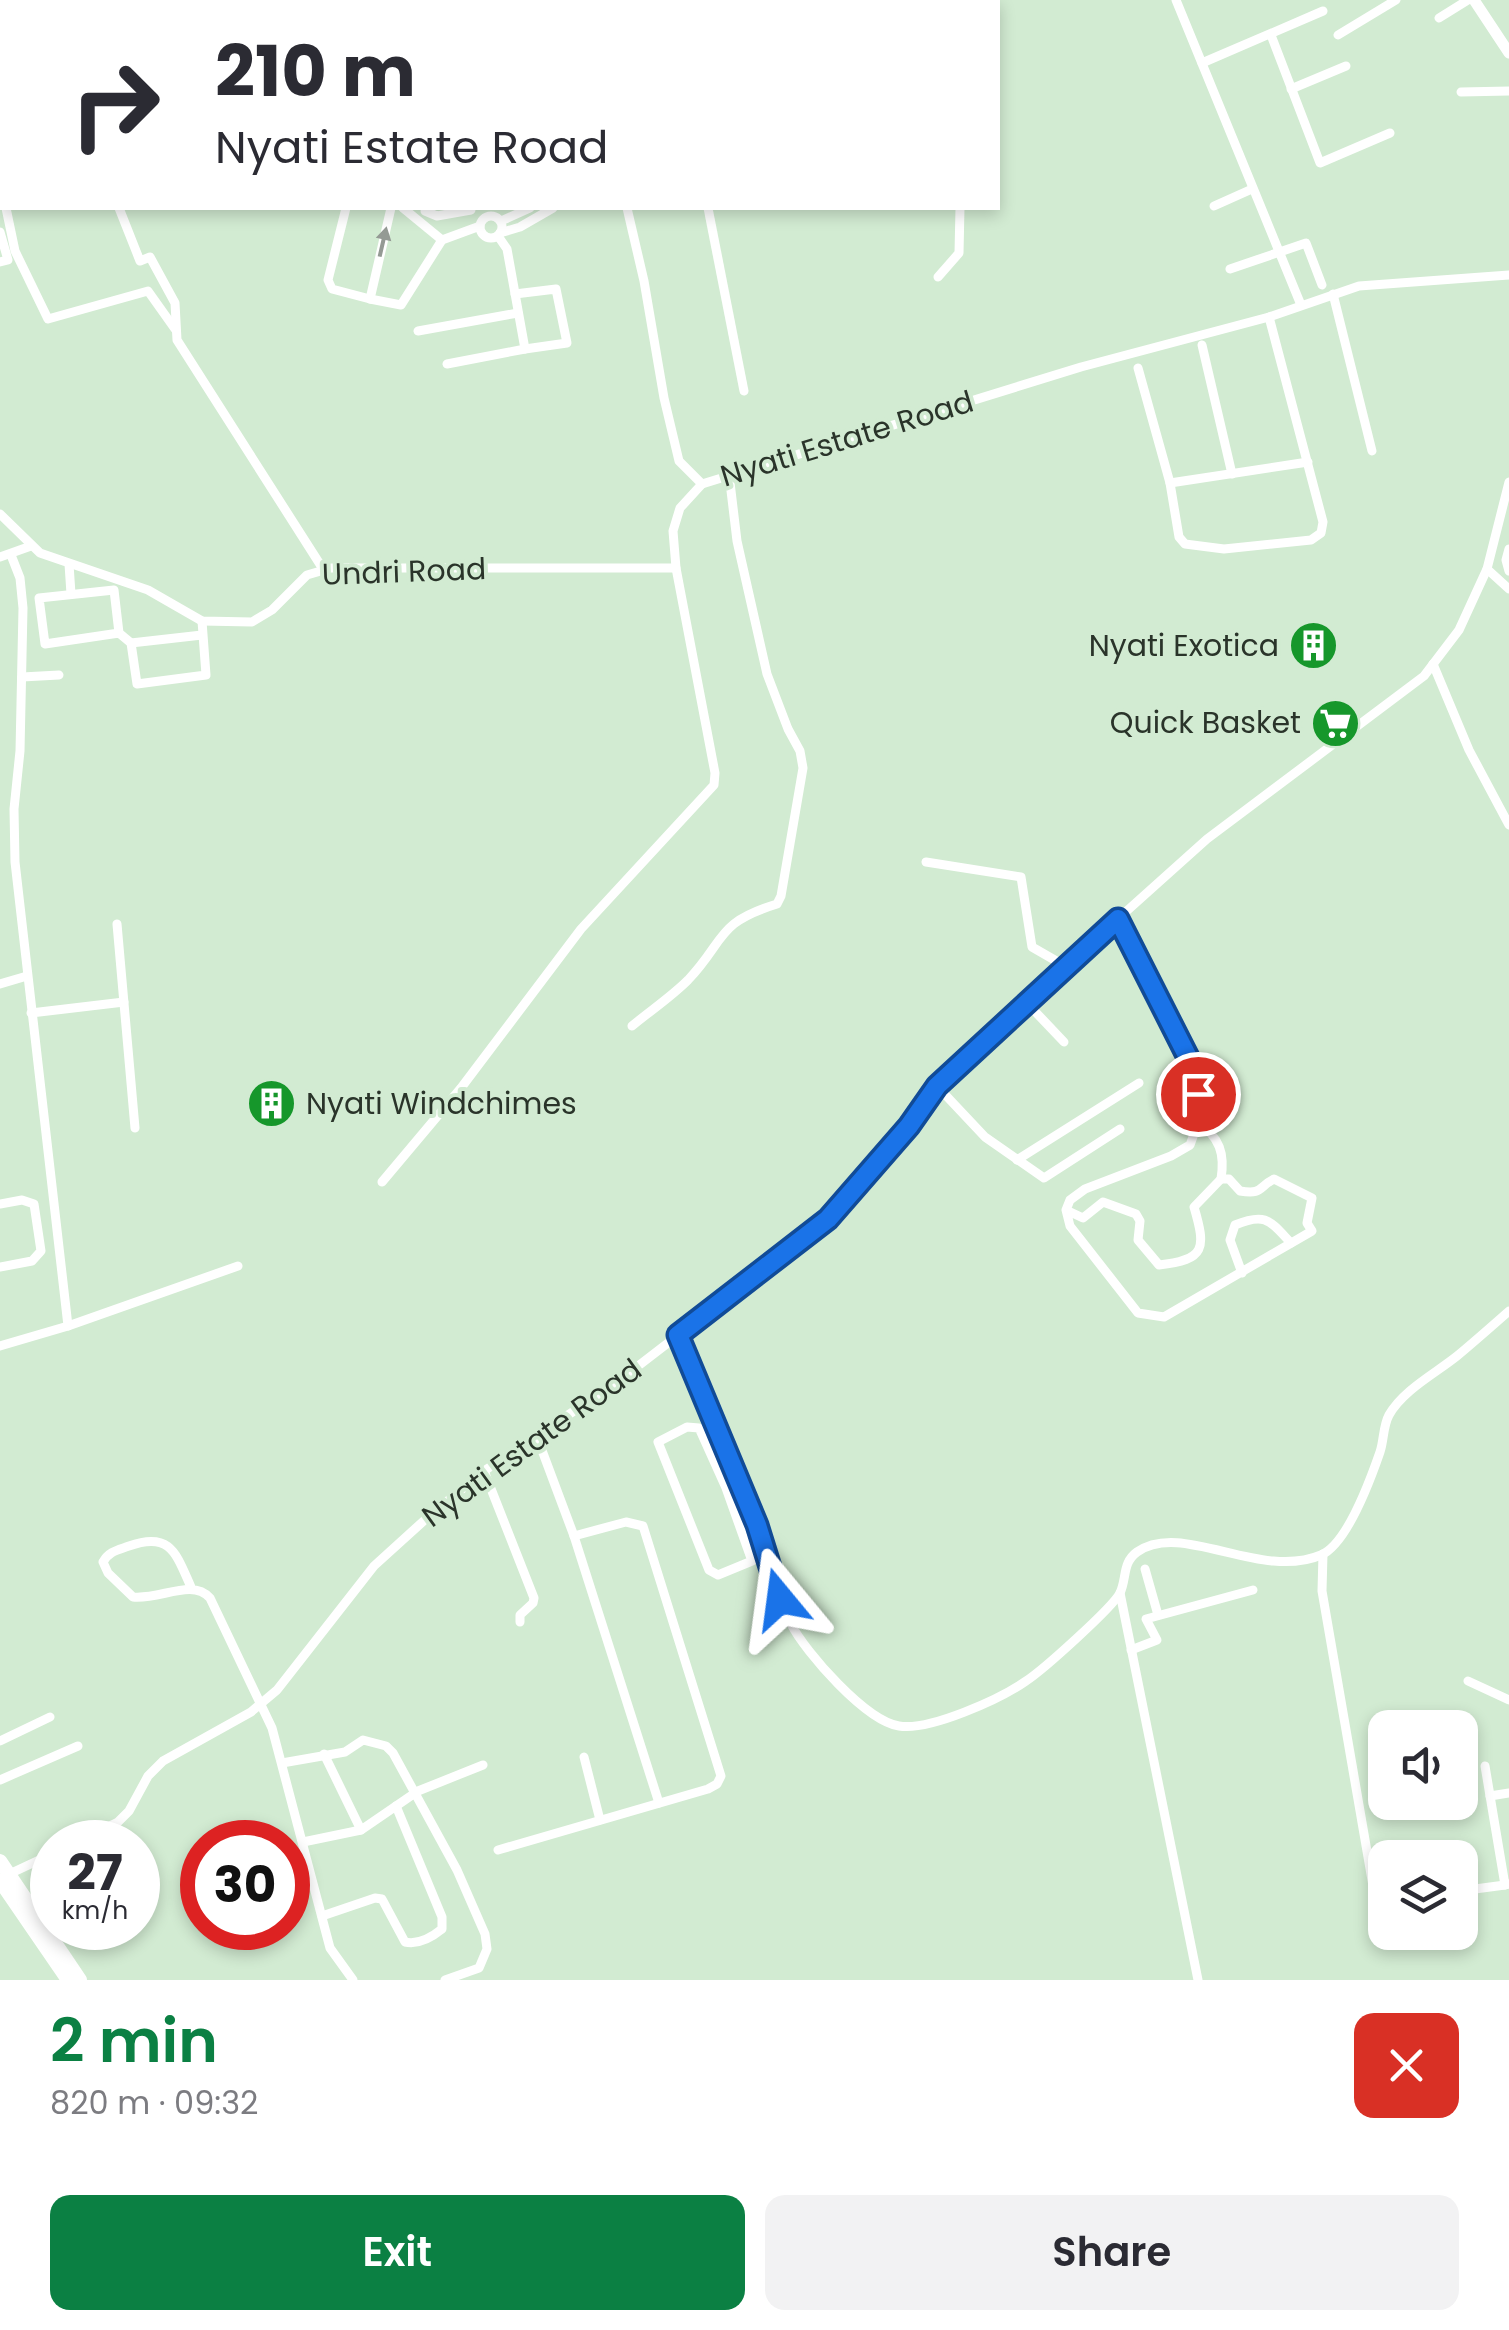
<!DOCTYPE html>
<meta charset="utf-8">
<style>
body{margin:0;font-family:Poppins,sans-serif;background:#f2f2f3;color:#2b2b33;height:100vh;display:flex;flex-direction:column;font-size:38px;white-space:nowrap}
*{box-sizing:border-box;margin:0}
p{font-size:32px;color:#7c7c81}
.icon{flex:none;width:55px;height:55px;fill:none;stroke:currentColor;stroke-width:2;stroke-linecap:round;stroke-linejoin:round}
.map{position:relative;height:1980px;overflow:hidden}
.panel{display:flex;flex-direction:column;background:#fff;flex:1}
.panel>*{flex:none}
.guide{position:absolute;left:0px;top:0px;width:1000px;height:210px;box-shadow:0 5px 15px #0003;background:#fff;color:#2b2b33;overflow:hidden}
.buttons{position:absolute;left:1368px;top:1710px;display:grid;gap:20px}
.buttons a{display:grid;place-items:center;width:110px;height:110px;border-radius:20px;background:#fff;box-shadow:0 5px 15px #0003;font-size:50px}
.speed{position:absolute;left:30px;top:1820px;display:flex;gap:20px;font-size:50px;font-weight:700;text-align:center}
.speed>*{display:grid;place-content:center;width:130px;height:130px;border-radius:50%;background:#fff;box-shadow:0 5px 15px #0003;line-height:1}
.speed small{font-size:25px;font-weight:400}
.speed .limit{border:15px solid #d22;background:#fff;color:#111}
.pin{position:absolute;display:grid;place-items:center;width:85px;height:85px;color:#fff;margin:-42px;border:5px solid #fff;border-radius:50%;box-shadow:0 2px 10px #0007}
.me{position:absolute;width:110px;margin:-55px;rotate:344deg;stroke-linejoin:round;filter:drop-shadow(0 0 8px #0008)}
.turn{display:flex;align-items:center;gap:35px;height:210px;padding:0 50px;font-size:45px}
.turn .icon{width:130px;height:130px;stroke-width:2.5}
.turn b{display:block;font-size:70px;line-height:85px}
.round{display:grid;place-items:center;flex:none;width:105px;height:105px;border-radius:20px;background:#f2f2f3}
.summary{display:flex;align-items:center;justify-content:space-between;height:170px;padding:0 50px}
h1{font-size:60px;font-weight:600;line-height:75px;color:#0b8043}
.cta{display:flex;gap:20px;margin-top:auto;padding:20px 50px}
.cta a{flex:1;height:115px;border-radius:20px;background:#0b8043;color:#fff;font-size:40px;font-weight:600;line-height:115px;text-align:center}
.cta a+a{background:#f2f2f3;color:#2b2b33}
.map>svg:first-child{display:block}
</style>
<div class="map">
<svg width="1509" height="1980" viewBox="0 0 1509 1980">
<rect width="100%" height="100%" fill="#d2ebd2"/>
<g fill="none" stroke-linecap="round" stroke-linejoin="round">
<g stroke="#fff" stroke-width="9">
<polyline points="452,0 453,2"/>
<polyline points="503,0 503,2"/>
<polyline points="647,0 647,2"/>
<polyline points="933,0 935,2"/>
<polyline points="1176,0 1301,305"/>
<polyline points="233,2 242,0"/>
<polyline points="0,8 2,8"/>
<polyline points="1439,18 1468,0"/>
<polyline points="1271,35 1320,163 1390,133"/>
<polyline points="1338,35 1396,0"/>
<polyline points="1202,63 1323,11"/>
<polyline points="1291,89 1346,66"/>
<polyline points="1461,92 1509,91"/>
<polyline points="0,201 2,201"/>
<polyline points="1214,206 1252,189"/>
<polyline points="6,208 15,251 48,319 148,291 175,329"/>
<polyline points="119,208 140,261 150,257 175,303 177,340 323,569"/>
<polyline points="346,208 328,280 332,289 370,299"/>
<polyline points="391,208 370,299 401,305 442,240 480,226"/>
<polyline points="403,208 442,240"/>
<polyline points="627,208 644,281 664,398 679,461 702,484"/>
<polyline points="708,208 744,391"/>
<polyline points="425,211 437,216 471,210 470,208"/>
<circle cx="491" cy="227" r="11"/>
<polyline points="501,221 530,208"/>
<polyline points="0,232 8,260 0,262"/>
<polyline points="500,233 520,227 553,208"/>
<polyline points="1230,269 1306,243 1322,285"/>
<polyline points="938,277 959,253 960,208"/>
<polyline points="515,294 556,289 567,343 525,349"/>
<polyline points="1333,294 1372,451"/>
<polyline points="418,331 518,313"/>
<polyline points="1202,345 1232,474"/>
<polyline points="447,364 525,349 507,249 498,236"/>
<polyline points="1138,368 1170,483 1179,537 1185,544 1224,549 1311,540 1321,533 1323,522 1269,317"/>
<polyline points="1170,483 1308,462"/>
<polyline points="0,514 40,553 148,590 202,621 252,622 272,610 307,575 331,568 676,568"/>
<polyline points="1509,549 1506,560 1509,571"/>
<polyline points="0,557 31,546"/>
<polyline points="69,564 71,594"/>
<polyline points="1487,569 1509,589"/>
<polyline points="119,633 45,644 39,598 114,590 119,633 131,643 137,684 206,675 202,621"/>
<polyline points="131,643 202,635"/>
<polyline points="1433,664 1469,750 1509,825"/>
<polyline points="22,677 59,675"/>
<polyline points="926,862 1021,877 1032,947 1065,966"/>
<polyline points="117,924 135,1128"/>
<polyline points="0,984 27,976"/>
<polyline points="1026,1002 1064,1042"/>
<polyline points="31,1013 124,1002"/>
<path d="M 632,1026 C 650,1011 671,997 688,980 C 726,940 715,923 777,904 L 781,896 L 803,768 L 800,751 L 788,729 L 767,674 L 737,541 L 729,474"/>
<polyline points="937,1086 985,1137 1044,1178 1120,1129"/>
<path d="M 1198,1123 C 1220,1137 1225,1154 1221,1179"/>
<polyline points="1017,1160 1139,1083"/>
<polyline points="382,1182 461,1088 581,929 714,785 715,773 676,568 673,531 680,508 702,484 1081,367 1269,317 1359,286 1509,275"/>
<polyline points="0,1204 22,1200 34,1204 41,1251 32,1261 0,1267"/>
<path d="M 1066,1210 L 1083,1218 L 1103,1202 L 1136,1214 L 1140,1221 L 1138,1240 L 1159,1265 C 1206,1260 1206,1248 1194,1207 L 1221,1179 L 1229,1179 L 1240,1191 C 1263,1195 1258,1187 1274,1179 L 1312,1198 L 1307,1223 L 1312,1231 L 1164,1317 L 1138,1313 L 1070,1226 L 1066,1210 L 1070,1200 L 1085,1189 L 1171,1156 L 1190,1145 L 1198,1123 L 1196,1073 L 1118,919"/>
<path d="M 1242,1273 L 1230,1240 L 1235,1225 C 1266,1212 1270,1221 1291,1243"/>
<polyline points="68,1326 238,1266"/>
<path d="M 678,1335 C 704,1398 733,1460 757,1524 C 769,1557 774,1593 791,1624 C 806,1653 866,1721 899,1726 C 930,1731 1000,1699 1026,1681 C 1043,1670 1112,1608 1120,1593 C 1127,1578 1122,1563 1137,1552 C 1182,1520 1260,1581 1321,1555 C 1347,1544 1371,1478 1380,1452 C 1384,1440 1383,1426 1389,1415 C 1403,1390 1436,1373 1457,1356 C 1475,1341 1492,1326 1509,1311"/>
<polyline points="0,1346 68,1326 15,862 14,809 20,751 23,608 20,578 11,555"/>
<polyline points="537,1437 574,1536 659,1803"/>
<polyline points="484,1471 534,1598 533,1603 520,1615 520,1622"/>
<polyline points="726,1488 699,1428 687,1427 658,1442 709,1570 718,1575 752,1561 726,1488 739,1482"/>
<polyline points="1323,1554 1322,1591 1373,1886 1379,1896 1385,1898"/>
<polyline points="1145,1569 1158,1615"/>
<path d="M 191,1587 C 176,1554 171,1531 129,1546 C 118,1550 109,1551 103,1562 L 108,1573 L 133,1597 C 160,1600 192,1578 210,1598 L 272,1728 L 330,1948 L 353,1980"/>
<polyline points="1120,1593 1198,1980"/>
<polyline points="1131,1650 1157,1640 1146,1619 1253,1590"/>
<polyline points="1468,1681 1509,1700"/>
<polyline points="0,1741 50,1717"/>
<polyline points="324,1754 361,1830"/>
<polyline points="584,1757 600,1820"/>
<polyline points="282,1763 345,1752 363,1740 386,1746 393,1753 457,1870 485,1934 487,1949 479,1968 445,1980"/>
<polyline points="1485,1766 1505,1885 1509,1884"/>
<polyline points="0,1780 78,1746"/>
<polyline points="1490,1796 1509,1793"/>
<polyline points="77,1842 118,1822 129,1811 148,1776 163,1761 251,1712 277,1690 374,1566 428,1517 484,1471 616,1383 829,1219 909,1126 937,1086 1023,1004 1207,839 1424,676 1459,630 1487,569 1509,482"/>
<polyline points="303,1842 361,1830 418,1791 483,1765"/>
<polyline points="498,1850 708,1789 717,1784 721,1776 643,1526 626,1522 574,1536"/>
<polyline points="5,1876 52,1854"/>
<polyline points="1460,1891 1505,1885"/>
<path d="M 322,1916 L 375,1898 L 382,1899 L 405,1942 C 419,1945 431,1938 442,1929 L 442,1917 L 396,1806"/>
</g>
<polyline stroke="#fff" stroke-width="11" points="1474,0 1509,53"/>
<g stroke="#fff" stroke-width="14">
<polyline points="0,1861 80,1980"/>
<polyline points="0,1881 68,1980"/>
</g>
</g>
<defs><path id="oneway-solid" d="M-6-.8H1V-3.2L6.5 0L1 3.2V.8H-6Z" transform="scale(2.5)"/></defs>
<use fill="#949a94" href="#oneway-solid" transform="translate(383 242) rotate(-77)"/>
<g fill="none" stroke-linecap="round" stroke-linejoin="round">
<defs>
<polyline id="route" points="780,1599 757,1525 678,1335 828,1219 909,1126 937,1086 1118,919 1196,1073 1198,1094"/>
</defs>
<use href="#route" stroke="#114b97" stroke-width="25"/>
<use href="#route" stroke="#1a73e8" stroke-width="18"/>
</g>
<defs>
<symbol id="building-disc" viewBox="-11 -11 22 22"><circle r="9.5" fill="#16972b" stroke="#d2ebd2"/><path d="M-4-6H4V6H1V3H-1V6H-4ZM-2.5-4.3h1.7v1.8h-1.7ZM.8-4.3h1.7v1.8H.8ZM-2.5-1h1.7V.8h-1.7ZM.8-1h1.7V.8H.8Z" fill="#fff"/></symbol>
<symbol id="supermarket-disc" viewBox="-11 -11 22 22"><circle r="9.5" fill="#16972b" stroke="#d2ebd2"/><path d="M-6-5.5h2.5l.6 2H6L4.5 2H-2.5L-4.4-4H-6ZM-1.5 3.2a1.3 1.3 0 1 0 .1 0ZM3 3.2a1.3 1.3 0 1 0 .1 0Z" fill="#fff"/></symbol>
</defs>
<g fill-rule="evenodd">
<use href="#building-disc" x="1286" y="618" width="55" height="55"/>
<use href="#supermarket-disc" x="1308" y="696" width="55" height="55"/>
<use href="#building-disc" x="244" y="1076" width="55" height="55"/>
</g>
<g text-anchor="middle" stroke-width="8" stroke-linejoin="round" paint-order="stroke">
<g font-size="30" fill="#2a342a" stroke="#d2ebd2">
<text transform="translate(847 439) rotate(-17)" y="10">Nyati Estate Road</text>
<text transform="translate(404 572) rotate(-2)" y="10">Undri Road</text>
<text transform="translate(532 1443) rotate(-36)" y="10">Nyati Estate Road</text>
</g>
<g font-size="30" fill="#2a342a" stroke="#d2ebd2" text-anchor="end">
<text x="1279" y="656">Nyati Exotica</text>
<text x="1301" y="733">Quick Basket</text>
<text x="306" y="1114" text-anchor="start">Nyati Windchimes</text>
</g>
</g>
</svg>
<div class="buttons">
<a><svg class="icon" aria-label="sound" viewBox="0 0 24 24"><path d="M4 9h4l5-4v14l-5-4H4zM17 9q2 3 0 6"/></svg></a>
<a><svg class="icon" aria-label="layers" viewBox="0 0 24 24"><path d="M12 4l9 5-9 5-9-5zM3 14l9 5 9-5"/></svg></a>
</div>
<div class="speed"><div>27<small>km/h</small></div><div class="limit">30</div></div>
<div class="pin" style="left:1198px;top:1094px;background:#d93025"><svg class="icon" aria-label="arrive" viewBox="0 0 24 24"><path d="M6 21V4h12l-3 4 3 4H6"/></svg></div>
<svg class="me" style="left:780px;top:1599px" viewBox="-20 -20 40 40"><path d="M0-17L14 15 0 8-14 15z" fill="#1a73e8" stroke="#fff" stroke-width="4"/></svg>
<div class="guide">
<div class="turn"><svg class="icon" aria-label="right" viewBox="0 0 24 24"><path d="M7 20v-9h11M14 6l5 5-5 5"/></svg><div><b>210 m</b>Nyati Estate Road</div></div>
</div>
</div>
<section class="panel">
<div class="summary"><div><h1>2 min</h1><p>820 m · 09:32</p></div><a class="round" style="background:#d93025;color:#fff"><svg class="icon" aria-label="close" viewBox="0 0 24 24"><path d="M6 6l12 12M18 6L6 18"/></svg></a></div>
<div class="cta"><a>Exit</a><a>Share</a></div>
</section>
